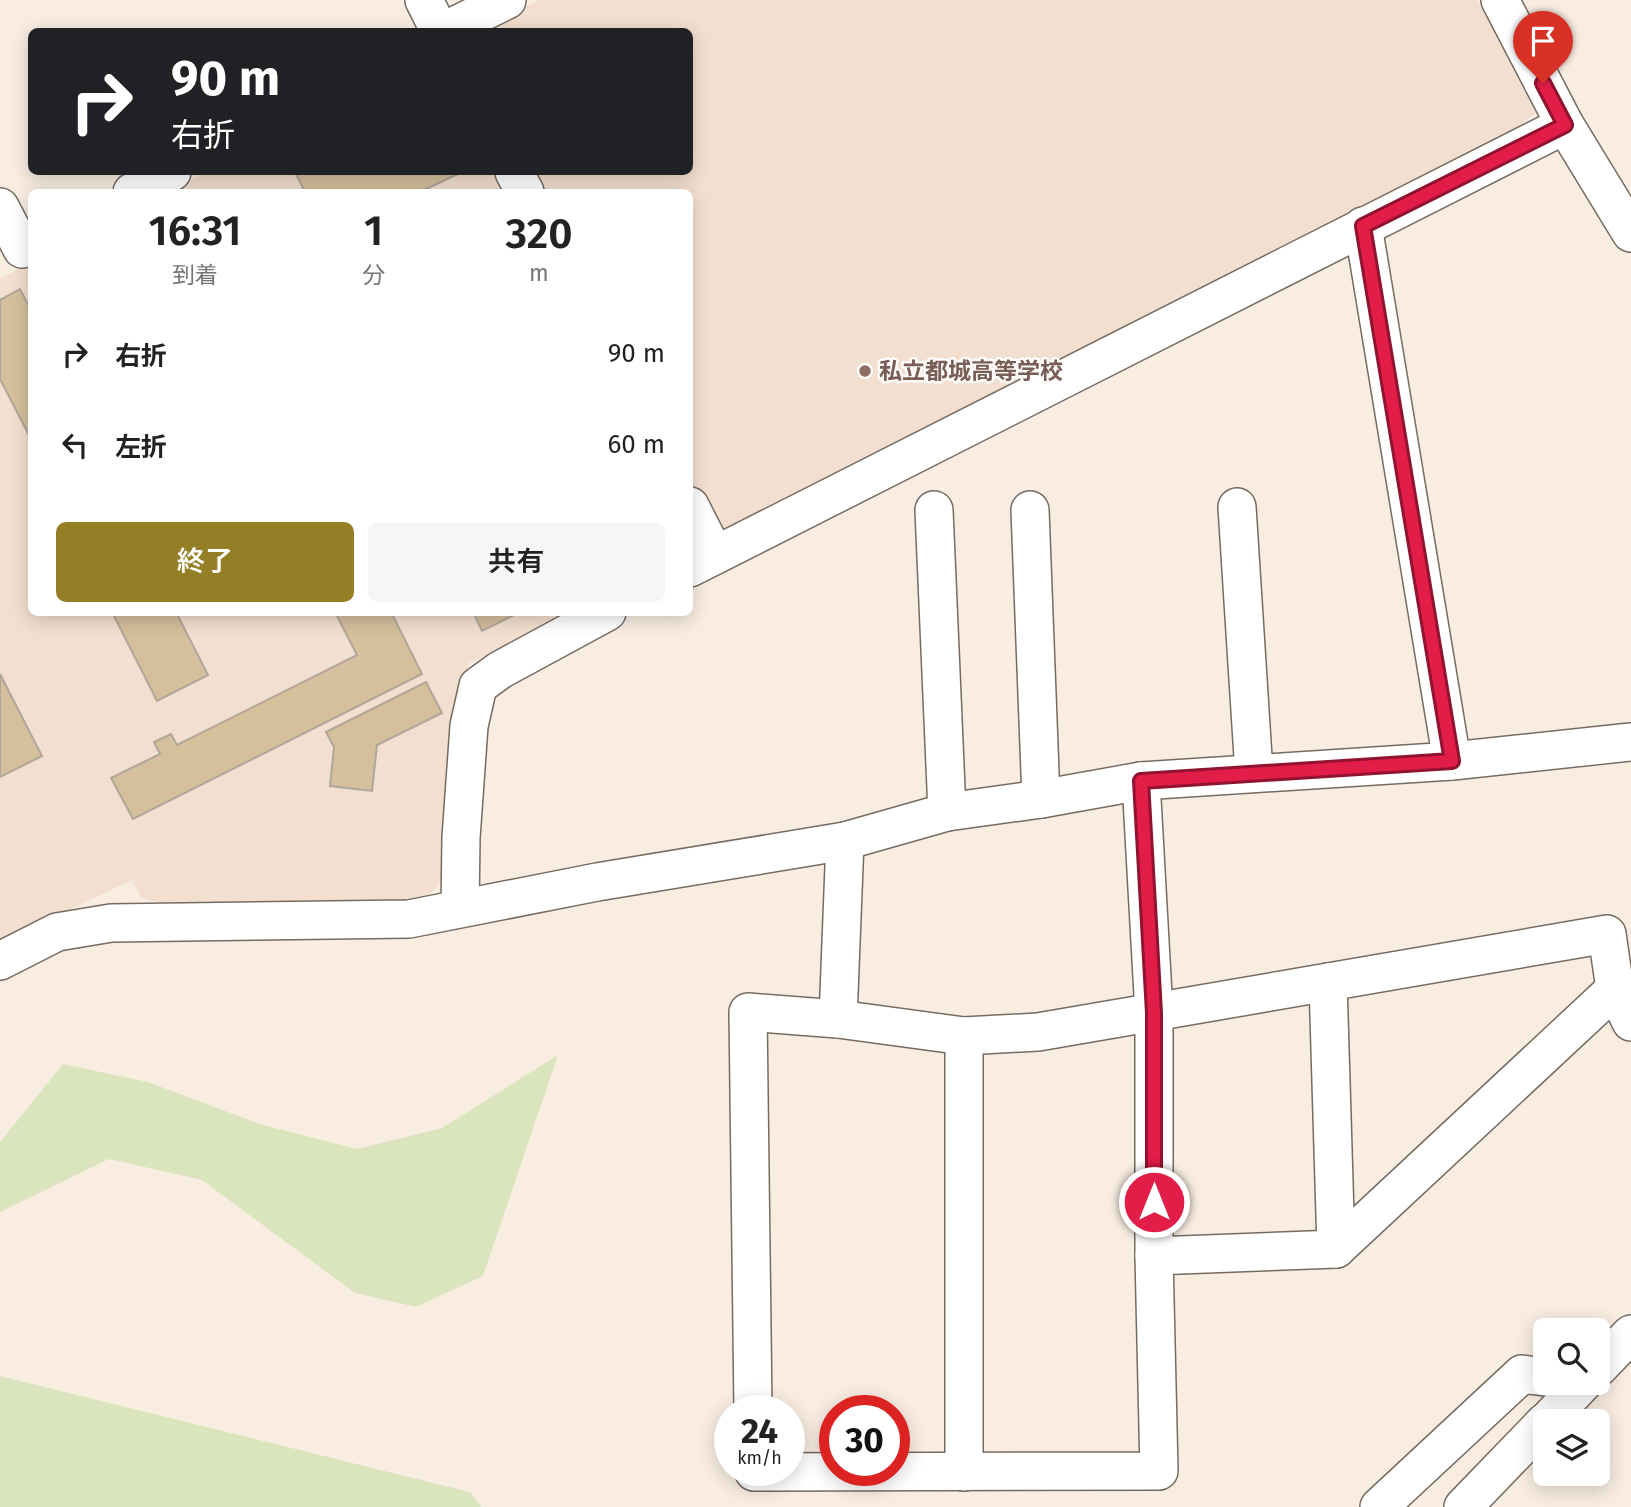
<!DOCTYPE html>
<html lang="ja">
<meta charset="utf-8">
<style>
body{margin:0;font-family:"Fira Sans","Noto Sans JP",sans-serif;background:#f6f6f6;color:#222;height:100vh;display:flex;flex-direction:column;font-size:26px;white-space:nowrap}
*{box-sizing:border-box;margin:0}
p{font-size:23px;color:#767676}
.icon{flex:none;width:38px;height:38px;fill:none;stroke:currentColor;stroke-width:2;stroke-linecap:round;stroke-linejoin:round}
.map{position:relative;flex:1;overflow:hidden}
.sheet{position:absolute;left:28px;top:189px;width:665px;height:427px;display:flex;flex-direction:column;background:#fff;border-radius:10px;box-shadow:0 4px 18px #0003}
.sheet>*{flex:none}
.hud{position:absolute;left:28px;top:28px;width:665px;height:147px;border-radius:10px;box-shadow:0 4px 18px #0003;background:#202124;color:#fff;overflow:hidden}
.buttons{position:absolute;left:1533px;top:1318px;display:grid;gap:14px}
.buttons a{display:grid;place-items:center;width:77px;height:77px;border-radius:10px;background:#fff;box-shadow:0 4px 18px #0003;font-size:35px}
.speed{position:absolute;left:714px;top:1395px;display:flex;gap:14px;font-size:35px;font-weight:700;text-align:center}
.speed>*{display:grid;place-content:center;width:91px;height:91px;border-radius:50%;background:#fff;box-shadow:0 4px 18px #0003;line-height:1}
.speed small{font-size:18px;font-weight:400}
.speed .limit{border:10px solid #d22;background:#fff;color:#111}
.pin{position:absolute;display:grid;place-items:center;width:60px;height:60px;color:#fff;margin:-72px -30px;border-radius:50% 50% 50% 0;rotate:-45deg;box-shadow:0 0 7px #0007}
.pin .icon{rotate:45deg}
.me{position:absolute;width:77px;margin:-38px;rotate:0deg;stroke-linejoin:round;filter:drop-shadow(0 0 5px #0008)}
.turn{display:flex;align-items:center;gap:24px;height:147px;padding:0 28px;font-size:32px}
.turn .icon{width:91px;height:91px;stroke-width:2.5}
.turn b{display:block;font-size:49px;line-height:60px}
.eta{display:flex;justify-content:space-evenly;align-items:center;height:119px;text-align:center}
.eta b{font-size:42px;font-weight:600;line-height:49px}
.button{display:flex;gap:14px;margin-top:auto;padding:14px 28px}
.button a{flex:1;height:80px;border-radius:10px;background:#947e26;color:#fff;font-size:28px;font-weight:600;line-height:80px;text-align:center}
.button a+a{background:#f6f6f6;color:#222}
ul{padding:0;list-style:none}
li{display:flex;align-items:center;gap:21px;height:91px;padding:0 28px}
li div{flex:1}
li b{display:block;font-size:26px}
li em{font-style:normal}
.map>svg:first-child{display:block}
</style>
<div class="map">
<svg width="1631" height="1507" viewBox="0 0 1631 1507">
<rect width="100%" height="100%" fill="#f9ede2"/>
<g fill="#f2dfcf">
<polygon points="539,0 1477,0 1537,112 1515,129 690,550 690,192 167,192 207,172 690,172 690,32 478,31"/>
<polygon points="31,262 32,612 568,613 468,664 452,861 441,881 431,893 399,901 161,903 142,898 132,880 0,943 0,279"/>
</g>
<g fill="#dae5be">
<polygon points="558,1055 483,1276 416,1307 355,1293 202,1180 109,1159 0,1212 0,1142 63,1064 148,1082 263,1125 357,1149 442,1128"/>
<polygon points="0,1376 470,1492 481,1507 0,1507"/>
</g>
<g fill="#d5bf9c" stroke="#afa79a" stroke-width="2">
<polygon points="295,172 462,172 420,192 305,192"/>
<polygon points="20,289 32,312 32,441 0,379 0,300"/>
<polygon points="112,612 176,612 208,675 157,701"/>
<polygon points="335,612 391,612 422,674 133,819 111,778 160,754 154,742 171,734 177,745 357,655"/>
<polygon points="473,612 520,612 482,631"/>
<polygon points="0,674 42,756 0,777"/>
<polygon points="426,682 442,713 377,745 372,791 330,786 334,747 326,732"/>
</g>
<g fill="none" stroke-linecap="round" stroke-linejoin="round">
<defs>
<g id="minor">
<polyline points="424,0 440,32"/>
<polyline points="1500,0 1565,125 1631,233"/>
<polyline points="442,32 507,0"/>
<polyline points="514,172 525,192"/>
<polyline points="132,192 172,172"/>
<polyline points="0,207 22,249"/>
<polyline points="1363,226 1452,761"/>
<polyline points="690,506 715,555"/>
<polyline points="1237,507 1254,773"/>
<polyline points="934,510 947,812"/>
<polyline points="1030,510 1041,799"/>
<polyline points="690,568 1565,125"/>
<polyline points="460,908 461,838 469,726 478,686 500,670 607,612"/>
<polyline points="0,961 57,932 111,923 409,919 597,882 845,841 947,812 1041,799 1141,781 1452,761 1631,742"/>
<polyline points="1328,982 1336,1249"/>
<polyline points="838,1019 845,841"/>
<polyline points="964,1036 964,1472"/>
<polyline points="1154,1256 1336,1249 1615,989"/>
<polyline points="1598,1368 1631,1334"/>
<polyline points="753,1410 748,1012 838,1019 964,1036 1038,1032 1607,934 1615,989 1631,1022"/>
<polyline points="1547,1421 1584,1382"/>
<polyline points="754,1470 754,1472 1159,1471 1154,1256 1154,1013 1141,781"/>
<polyline points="1379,1507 1522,1374 1545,1377"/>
<polyline points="1463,1507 1545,1422"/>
</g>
</defs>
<use href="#minor" stroke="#766b61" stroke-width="40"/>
<use href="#minor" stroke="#fff" stroke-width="37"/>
</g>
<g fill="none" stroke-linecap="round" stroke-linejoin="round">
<defs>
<polyline id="route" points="1154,1202 1154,1013 1141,781 1452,761 1363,226 1565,125 1543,83"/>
</defs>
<use href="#route" stroke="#92132f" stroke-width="18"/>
<use href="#route" stroke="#e11d48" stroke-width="12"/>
</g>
<circle fill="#8d6e63" stroke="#fefcfa" stroke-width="2.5" cx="865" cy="371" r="7"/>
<g text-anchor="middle" stroke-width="5" stroke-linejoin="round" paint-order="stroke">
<g font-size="23" font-weight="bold" fill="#785e54" stroke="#fefcfa" text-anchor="start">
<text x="879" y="379">私立都城高等学校</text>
</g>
</g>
</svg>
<div class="buttons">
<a><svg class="icon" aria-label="search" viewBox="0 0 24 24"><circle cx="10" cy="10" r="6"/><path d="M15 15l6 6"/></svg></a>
<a><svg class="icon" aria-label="layers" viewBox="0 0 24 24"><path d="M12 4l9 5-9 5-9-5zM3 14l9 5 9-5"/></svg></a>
</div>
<div class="speed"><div>24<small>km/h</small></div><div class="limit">30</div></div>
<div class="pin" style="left:1543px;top:83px;background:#d93025"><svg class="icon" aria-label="arrive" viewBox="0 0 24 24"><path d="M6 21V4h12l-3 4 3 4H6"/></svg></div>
<svg class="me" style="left:1154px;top:1202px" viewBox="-20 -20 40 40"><circle r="17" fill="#e11d48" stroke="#fff" stroke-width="3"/><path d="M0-11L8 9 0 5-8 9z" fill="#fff"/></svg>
<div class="hud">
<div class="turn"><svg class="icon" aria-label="right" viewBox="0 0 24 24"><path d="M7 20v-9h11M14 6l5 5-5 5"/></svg><div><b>90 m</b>右折</div></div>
</div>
<section class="sheet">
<div class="eta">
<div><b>16:31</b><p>到着</p></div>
<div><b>1</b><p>分</p></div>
<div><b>320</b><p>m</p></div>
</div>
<ul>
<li><svg class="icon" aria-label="right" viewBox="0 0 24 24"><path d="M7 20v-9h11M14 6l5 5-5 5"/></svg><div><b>右折</b></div><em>90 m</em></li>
<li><svg class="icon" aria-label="left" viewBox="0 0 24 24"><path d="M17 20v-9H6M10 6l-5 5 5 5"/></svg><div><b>左折</b></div><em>60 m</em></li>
</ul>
<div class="button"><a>終了</a><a>共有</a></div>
</section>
</div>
